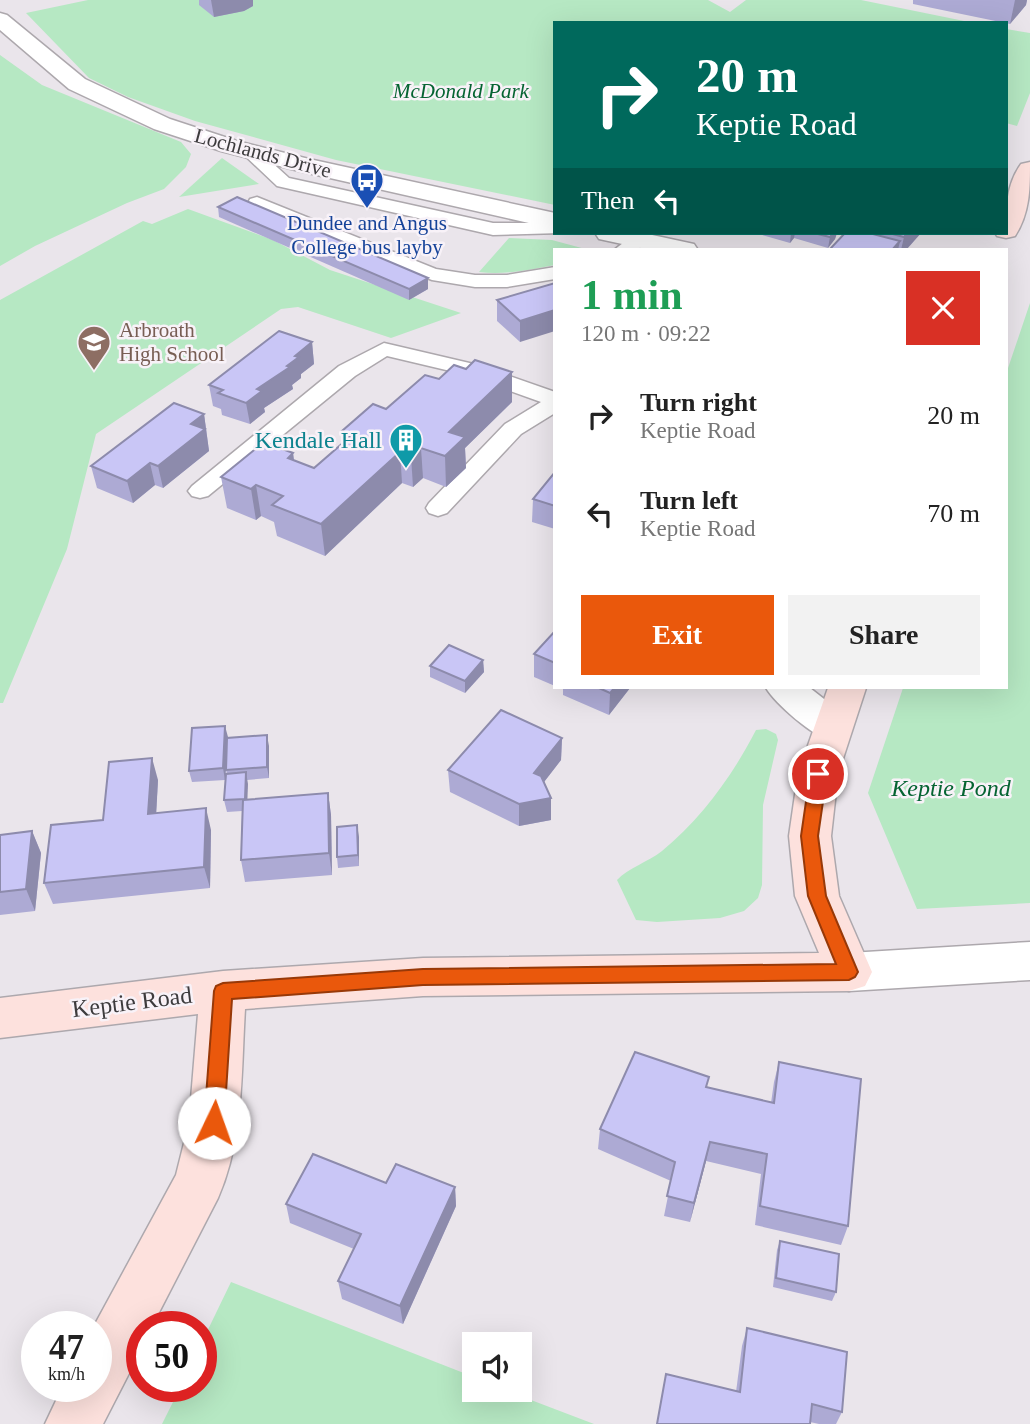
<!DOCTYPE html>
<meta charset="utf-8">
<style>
body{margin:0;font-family:"Times New Roman",serif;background:#f2f2f2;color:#222;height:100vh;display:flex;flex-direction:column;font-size:26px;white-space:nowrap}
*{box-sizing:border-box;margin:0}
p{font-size:23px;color:#767676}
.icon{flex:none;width:38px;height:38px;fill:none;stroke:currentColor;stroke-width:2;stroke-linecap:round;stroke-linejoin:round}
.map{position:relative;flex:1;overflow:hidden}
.panel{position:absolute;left:553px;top:248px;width:455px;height:441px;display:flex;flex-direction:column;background:#fff;border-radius:0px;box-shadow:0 7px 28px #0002}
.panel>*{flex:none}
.banner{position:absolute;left:553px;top:21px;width:455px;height:214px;border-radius:0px;box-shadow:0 7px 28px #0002;background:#00695c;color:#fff;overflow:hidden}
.fabs{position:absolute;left:462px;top:1332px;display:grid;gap:14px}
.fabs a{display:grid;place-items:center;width:70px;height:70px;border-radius:0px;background:#fff;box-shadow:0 7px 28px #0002;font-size:35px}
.speed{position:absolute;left:21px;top:1311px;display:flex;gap:14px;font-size:35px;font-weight:700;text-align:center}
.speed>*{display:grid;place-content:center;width:91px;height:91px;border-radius:50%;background:#fff;box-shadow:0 7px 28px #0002;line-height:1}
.speed small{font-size:18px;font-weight:400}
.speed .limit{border:10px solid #d22;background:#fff;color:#111}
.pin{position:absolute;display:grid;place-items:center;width:60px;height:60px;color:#fff;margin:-30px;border:4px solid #fff;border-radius:50%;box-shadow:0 2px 7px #0007}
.me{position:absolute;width:77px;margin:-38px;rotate:3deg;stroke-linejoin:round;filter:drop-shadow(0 0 5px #0008)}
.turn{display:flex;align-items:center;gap:24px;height:147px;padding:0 28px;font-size:32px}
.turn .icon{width:91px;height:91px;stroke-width:2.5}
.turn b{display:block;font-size:49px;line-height:60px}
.then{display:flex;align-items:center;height:66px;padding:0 28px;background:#0003;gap:14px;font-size:26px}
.round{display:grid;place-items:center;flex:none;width:74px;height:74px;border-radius:0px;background:#f2f2f2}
.summary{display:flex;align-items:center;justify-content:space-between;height:119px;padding:0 28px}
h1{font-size:42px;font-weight:800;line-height:52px;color:#1e9e55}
.primary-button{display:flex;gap:14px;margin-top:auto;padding:14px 28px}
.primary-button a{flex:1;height:80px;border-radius:0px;background:#ea580c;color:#fff;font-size:28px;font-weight:800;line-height:80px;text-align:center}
.primary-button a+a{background:#f2f2f2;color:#222}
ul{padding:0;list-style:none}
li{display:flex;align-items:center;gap:21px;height:98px;padding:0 28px}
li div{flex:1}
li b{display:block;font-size:26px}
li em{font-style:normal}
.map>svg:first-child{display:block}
</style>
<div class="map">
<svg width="1030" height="1424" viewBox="0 0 1030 1424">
<rect width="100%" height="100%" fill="#eae5eb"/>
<g fill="#b6e8c3">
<polygon points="88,0 708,0 730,12 746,0 861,0 974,23 555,23 555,205 336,160 195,121 128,97 89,78 26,13"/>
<polygon points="1006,29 1030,33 1030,93 1017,126 1006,123"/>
<polygon points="0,55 42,85 181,142 191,154 186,167 164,189 127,203 35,246 0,266"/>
<polygon points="222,158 259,184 179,197"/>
<polygon points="188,209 273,240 330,270 461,313 391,338 298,307 281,309 96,434 67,549 3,703 0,703 0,300 143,221 152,224"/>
<path d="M 509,238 L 552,240 L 589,250 L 555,250 L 555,265 C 529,270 505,275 479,272 Z"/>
<polygon points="1030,303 1030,903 917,909 868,793 903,688 1006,688 1006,374"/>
<path d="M 766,729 L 776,734 L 778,740 L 763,805 L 762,885 L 758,898 L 744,911 L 720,918 L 657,922 L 636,920 L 617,880 C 628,868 648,862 662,851 C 701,819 733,775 756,730 Z"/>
<polygon points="231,1282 474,1377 474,1390 505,1390 594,1424 162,1424 181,1386 201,1386 201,1344"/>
</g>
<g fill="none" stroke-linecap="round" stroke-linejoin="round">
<defs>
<g id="service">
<polygon points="250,147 256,148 289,178 493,223 555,223 555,233 562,233 493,235 277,186 241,152"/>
<polygon points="257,197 436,269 475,275 507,275 555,267 555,279 507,287 475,287 432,280 250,207 248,203 250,199"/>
<polygon points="639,234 649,240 637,250 614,250 632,236"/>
<polygon points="384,343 478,365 555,392 555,413 521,434 447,513 438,516 429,513 426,508 429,503 505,424 541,402 463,374 387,356 355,376 208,496 200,498 192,496 188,491 192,486 339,366"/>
</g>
<g id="minor">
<polygon points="0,13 7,15 85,79 170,119 237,141 309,159 555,213 555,229 299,171 221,151 154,129 69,89 0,30"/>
<polygon points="595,233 643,233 694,244 698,250 650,250 599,239"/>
<path d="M 766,688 L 810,688 L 847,717 L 852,727 L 847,737 C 841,739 836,741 831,740 C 814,738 775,703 766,688 Z"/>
<polygon points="1030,942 1030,980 849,991 833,986 826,972 833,958 849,953"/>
</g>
<g id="secondary">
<path d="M 1030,162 C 1030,188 1030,213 1015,236 L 1006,238 L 997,236 L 995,233 L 1006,233 C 1006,208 1006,185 1021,164 Z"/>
<path d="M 828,688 L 866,688 L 838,774 L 831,836 L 839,896 L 872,972 L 865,986 L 849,991 L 423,996 L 245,1009 C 241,1072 244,1139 218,1198 L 152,1326 L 142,1326 L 142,1348 L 103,1424 L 45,1424 L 63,1386 L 96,1386 L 96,1326 L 94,1326 L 176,1175 L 189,1123 L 198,1014 L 0,1038 L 0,998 L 223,971 L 423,958 L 819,953 L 795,896 L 789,836 L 798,774 Z"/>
</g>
</defs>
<use href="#service" stroke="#ada8ad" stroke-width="3"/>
<use href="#minor" stroke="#ada8ad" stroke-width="3"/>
<use href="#secondary" stroke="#ada8ad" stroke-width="3"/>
<use href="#service" fill="#fff" fill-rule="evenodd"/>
<use href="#minor" fill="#fff" fill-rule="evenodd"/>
<use href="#secondary" fill="#fde1dd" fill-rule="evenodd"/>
</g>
<g fill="#adaad4">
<polygon points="199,0 253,0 253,6 244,11 214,17 199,5"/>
<polygon points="913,0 1027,0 1026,5 1010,24 913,4"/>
<polygon points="218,207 428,278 428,289 409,300 219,217"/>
<polygon points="755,233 837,233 835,239 828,248 794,238 790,243"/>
<polygon points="845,233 921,233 906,250 829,250"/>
<polygon points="555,283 520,342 497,321 497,300"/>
<polygon points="312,342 314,364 301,374 301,378 292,385 293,389 264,408 265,412 250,424 222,415 221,409 213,406 209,385"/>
<polygon points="512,402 465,448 466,468 446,487 423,478 413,487 402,483 325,556 277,536 274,522 261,516 256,520 227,508 221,477 293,453 294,461 314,468 344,442 342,431 386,409"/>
<polygon points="204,414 209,451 163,488 155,485 133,503 97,488 91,466"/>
<polygon points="555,472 555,529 532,522 533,499"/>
<polygon points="555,631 555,686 534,677 534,654"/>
<polygon points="483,660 484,672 465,693 430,677 430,666"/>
<polygon points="560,688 630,688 609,715 563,695 563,689"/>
<polygon points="228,738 269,746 269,778 247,780 247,800 328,793 331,815 332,875 245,882 241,860 242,811 227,812 224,800 227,774 226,770 225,780 192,782 189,771"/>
<polygon points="562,738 561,760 544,782 551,798 551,820 519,826 450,792 448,770"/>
<polygon points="158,780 156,813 211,830 210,888 53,904 44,883 103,820"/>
<polygon points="357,825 359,866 338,868 337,857"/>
<polygon points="32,831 41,853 35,911 0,915 0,835"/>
<polygon points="779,1062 848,1226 841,1245 755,1225 761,1174 706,1161 690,1222 664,1216 671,1181 598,1149 600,1129 707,1088 771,1103 774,1082"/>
<polygon points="386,1183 455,1187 456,1206 403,1324 342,1299 338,1281 354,1249 290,1223 286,1204"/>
<polygon points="780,1241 836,1292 832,1301 773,1287 777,1250"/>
<polygon points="747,1328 842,1412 836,1424 819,1424 810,1422 736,1392 742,1346"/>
</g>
<g fill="#8d8bac">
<polygon points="211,0 253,0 253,6 244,11 214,17"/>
<polygon points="1015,0 1027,0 1026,5 1010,24"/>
<polygon points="791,233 795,233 794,238 790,243"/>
<polygon points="833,233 837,233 835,239 828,248 830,237"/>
<polygon points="907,233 921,233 906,250 901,250 904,237"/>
<polygon points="900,241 898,250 892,250"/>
<polygon points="428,278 428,289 409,300 409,289"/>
<polygon points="555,310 555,331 520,342 520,321"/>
<polygon points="312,342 314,364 301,374 301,378 292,385 293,389 264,408 265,412 250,424 246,403 257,389 287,366 295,356"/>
<polygon points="512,372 512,402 465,448 466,468 446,487 445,456 449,432"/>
<polygon points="204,414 209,451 163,488 158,466 191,424"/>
<polygon points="421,448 423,478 413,487 411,456"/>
<polygon points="400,452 402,483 325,556 321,524"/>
<polygon points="293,453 297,484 288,458"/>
<polygon points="150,463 155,485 133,503 127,481"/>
<polygon points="256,485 261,516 256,520 251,489"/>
<polygon points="483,660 484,672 465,693 465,681"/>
<polygon points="614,688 630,688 609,715 610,693"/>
<polygon points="225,726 228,737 225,780 223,768"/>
<polygon points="267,735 269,746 269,778 267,767"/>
<polygon points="562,738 561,760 534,795 534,773"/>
<polygon points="152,758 158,780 155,836 148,814"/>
<polygon points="246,772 248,784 247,810 245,799"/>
<polygon points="328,793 331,815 332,875 329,853"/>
<polygon points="551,798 551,820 519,826 519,804"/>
<polygon points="206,808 211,830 210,888 204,867"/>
<polygon points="357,825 359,837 359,866 358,855"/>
<polygon points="32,831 41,853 35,911 26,889"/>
<polygon points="710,1142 706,1161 690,1222 694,1203"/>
<polygon points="455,1187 456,1206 403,1324 400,1306"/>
</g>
<g fill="#c9c6f6" stroke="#8d8bac" stroke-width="2">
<polygon points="237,197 428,278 409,289 218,207"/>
<polygon points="814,233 833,233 830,237"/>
<polygon points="845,233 869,233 900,241 892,250 835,250 830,249"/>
<polygon points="889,233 907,233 904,237"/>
<polygon points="555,283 555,310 520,321 497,300"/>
<polygon points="279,331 312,342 295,356 299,357 287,366 290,367 257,389 262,391 246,403 218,393 223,390 209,385"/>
<polygon points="475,360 512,372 449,432 465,437 445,456 421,448 411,456 400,452 321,524 272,505 283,496 256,485 251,489 221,477 264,442 293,453 288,458 314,468 352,435 342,431 373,404 386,409 425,375 439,379 454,365 466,369"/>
<polygon points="174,403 204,414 191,424 205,429 158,466 150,463 127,481 91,466"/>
<polygon points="555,472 555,506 533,499"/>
<polygon points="555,631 555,663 534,654"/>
<polygon points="449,645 483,660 465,681 430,666"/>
<polygon points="599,688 614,688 610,693"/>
<polygon points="501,710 562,738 534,773 541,776 551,798 519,804 448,770"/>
<polygon points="225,726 223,768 189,771 192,728"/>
<polygon points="267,735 267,767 226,770 227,738"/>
<polygon points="152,758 148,814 206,808 204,867 44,883 51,825 103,820 109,762"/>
<polygon points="246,772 245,799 224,800 226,774"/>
<polygon points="328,793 329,853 241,860 243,800"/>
<polygon points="357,825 358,855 337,857 337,827"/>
<polygon points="32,831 26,889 0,892 0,835"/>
<polygon points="635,1052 709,1077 706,1087 774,1103 779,1062 861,1079 848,1226 760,1206 767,1154 710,1142 694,1203 667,1196 675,1162 600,1129"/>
<polygon points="313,1154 386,1183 396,1164 455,1187 400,1306 338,1281 361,1234 286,1204"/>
<polygon points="780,1241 839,1254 836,1292 776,1278"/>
<polygon points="747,1328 847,1352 842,1412 812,1404 810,1424 657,1424 666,1374 740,1392"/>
</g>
<polygon fill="#ea580c" stroke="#983908" stroke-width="2" points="818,768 827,774 818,836 826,896 858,972 855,977 849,980 423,985 232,999 224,1123 221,1129 214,1132 206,1129 204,1123 214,991 216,986 223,983 423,969 836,964 808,896 801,836 810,774"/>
<defs>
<symbol id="bus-pin" viewBox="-11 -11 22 30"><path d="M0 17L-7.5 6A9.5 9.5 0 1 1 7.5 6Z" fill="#1a4fb4" stroke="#f8f2f8"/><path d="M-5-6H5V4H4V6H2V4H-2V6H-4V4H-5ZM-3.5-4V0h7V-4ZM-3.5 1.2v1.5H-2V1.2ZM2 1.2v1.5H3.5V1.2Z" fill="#fff"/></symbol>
<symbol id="school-pin" viewBox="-11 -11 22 30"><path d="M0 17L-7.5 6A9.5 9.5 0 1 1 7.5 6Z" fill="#8d6e63" stroke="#f8f2f8"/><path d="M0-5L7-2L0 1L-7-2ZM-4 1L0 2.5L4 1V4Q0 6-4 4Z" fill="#fff"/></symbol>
<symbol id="building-pin" viewBox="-11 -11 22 30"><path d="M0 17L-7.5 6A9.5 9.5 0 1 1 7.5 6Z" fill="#0f9aa8" stroke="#f8f2f8"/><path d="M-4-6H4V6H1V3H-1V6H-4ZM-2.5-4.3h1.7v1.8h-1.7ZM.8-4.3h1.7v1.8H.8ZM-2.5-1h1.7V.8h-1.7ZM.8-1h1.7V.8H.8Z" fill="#fff"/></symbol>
</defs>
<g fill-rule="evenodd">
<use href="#bus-pin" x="348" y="161" width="38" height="52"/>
<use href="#school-pin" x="75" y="323" width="38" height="52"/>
<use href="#building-pin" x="387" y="421" width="38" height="52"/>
</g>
<g text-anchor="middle" stroke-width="5" stroke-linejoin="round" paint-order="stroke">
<g font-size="21" font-style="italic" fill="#056432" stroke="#f8f2f8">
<text x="461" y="98">McDonald Park</text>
</g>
<g font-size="21" fill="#3d3b3d" stroke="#f8f2f8">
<text transform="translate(263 153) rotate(15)" y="7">Lochlands Drive</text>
</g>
<g font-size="21" fill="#164399" stroke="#f8f2f8">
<text x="367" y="230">Dundee and Angus<tspan x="367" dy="24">College bus layby</tspan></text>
</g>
<g font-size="21" fill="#785e54" stroke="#f8f2f8" text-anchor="start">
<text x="119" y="337">Arbroath<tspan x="119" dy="24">High School</tspan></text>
</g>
<g font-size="24" fill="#0d838f" stroke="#f8f2f8" text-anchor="end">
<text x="382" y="448">Kendale Hall</text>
</g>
<g font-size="24" font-style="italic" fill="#056432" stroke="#f8f2f8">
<text x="951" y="796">Keptie Pond</text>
</g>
<g font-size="24" fill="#3d3b3d" stroke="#f8f2f8">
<text transform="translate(132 1002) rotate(-7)" y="8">Keptie Road</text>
</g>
</g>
</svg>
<div class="fabs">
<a><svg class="icon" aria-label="sound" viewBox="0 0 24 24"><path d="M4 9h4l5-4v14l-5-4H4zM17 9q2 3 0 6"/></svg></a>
</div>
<div class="speed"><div>47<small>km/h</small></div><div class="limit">50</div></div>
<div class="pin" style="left:818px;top:774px;background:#d93025"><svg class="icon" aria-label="arrive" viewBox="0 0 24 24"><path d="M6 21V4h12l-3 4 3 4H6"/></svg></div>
<svg class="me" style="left:214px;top:1123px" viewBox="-20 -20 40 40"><circle r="19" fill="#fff"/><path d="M0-13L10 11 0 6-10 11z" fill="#ea580c"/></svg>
<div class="banner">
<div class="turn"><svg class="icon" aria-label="right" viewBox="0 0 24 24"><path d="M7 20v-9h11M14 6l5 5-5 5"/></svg><div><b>20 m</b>Keptie Road</div></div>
<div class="then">Then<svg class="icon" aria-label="left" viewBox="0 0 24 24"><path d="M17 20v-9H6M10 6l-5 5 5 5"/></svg></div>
</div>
<section class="panel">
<div class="summary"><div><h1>1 min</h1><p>120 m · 09:22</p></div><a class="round" style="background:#d93025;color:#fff"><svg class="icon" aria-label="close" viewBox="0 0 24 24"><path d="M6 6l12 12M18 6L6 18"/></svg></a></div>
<ul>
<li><svg class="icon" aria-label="right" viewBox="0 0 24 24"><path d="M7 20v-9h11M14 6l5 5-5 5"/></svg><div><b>Turn right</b><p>Keptie Road</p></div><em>20 m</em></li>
<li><svg class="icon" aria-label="left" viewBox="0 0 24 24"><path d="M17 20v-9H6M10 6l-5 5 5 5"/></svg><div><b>Turn left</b><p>Keptie Road</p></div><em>70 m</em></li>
</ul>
<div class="primary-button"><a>Exit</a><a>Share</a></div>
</section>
</div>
